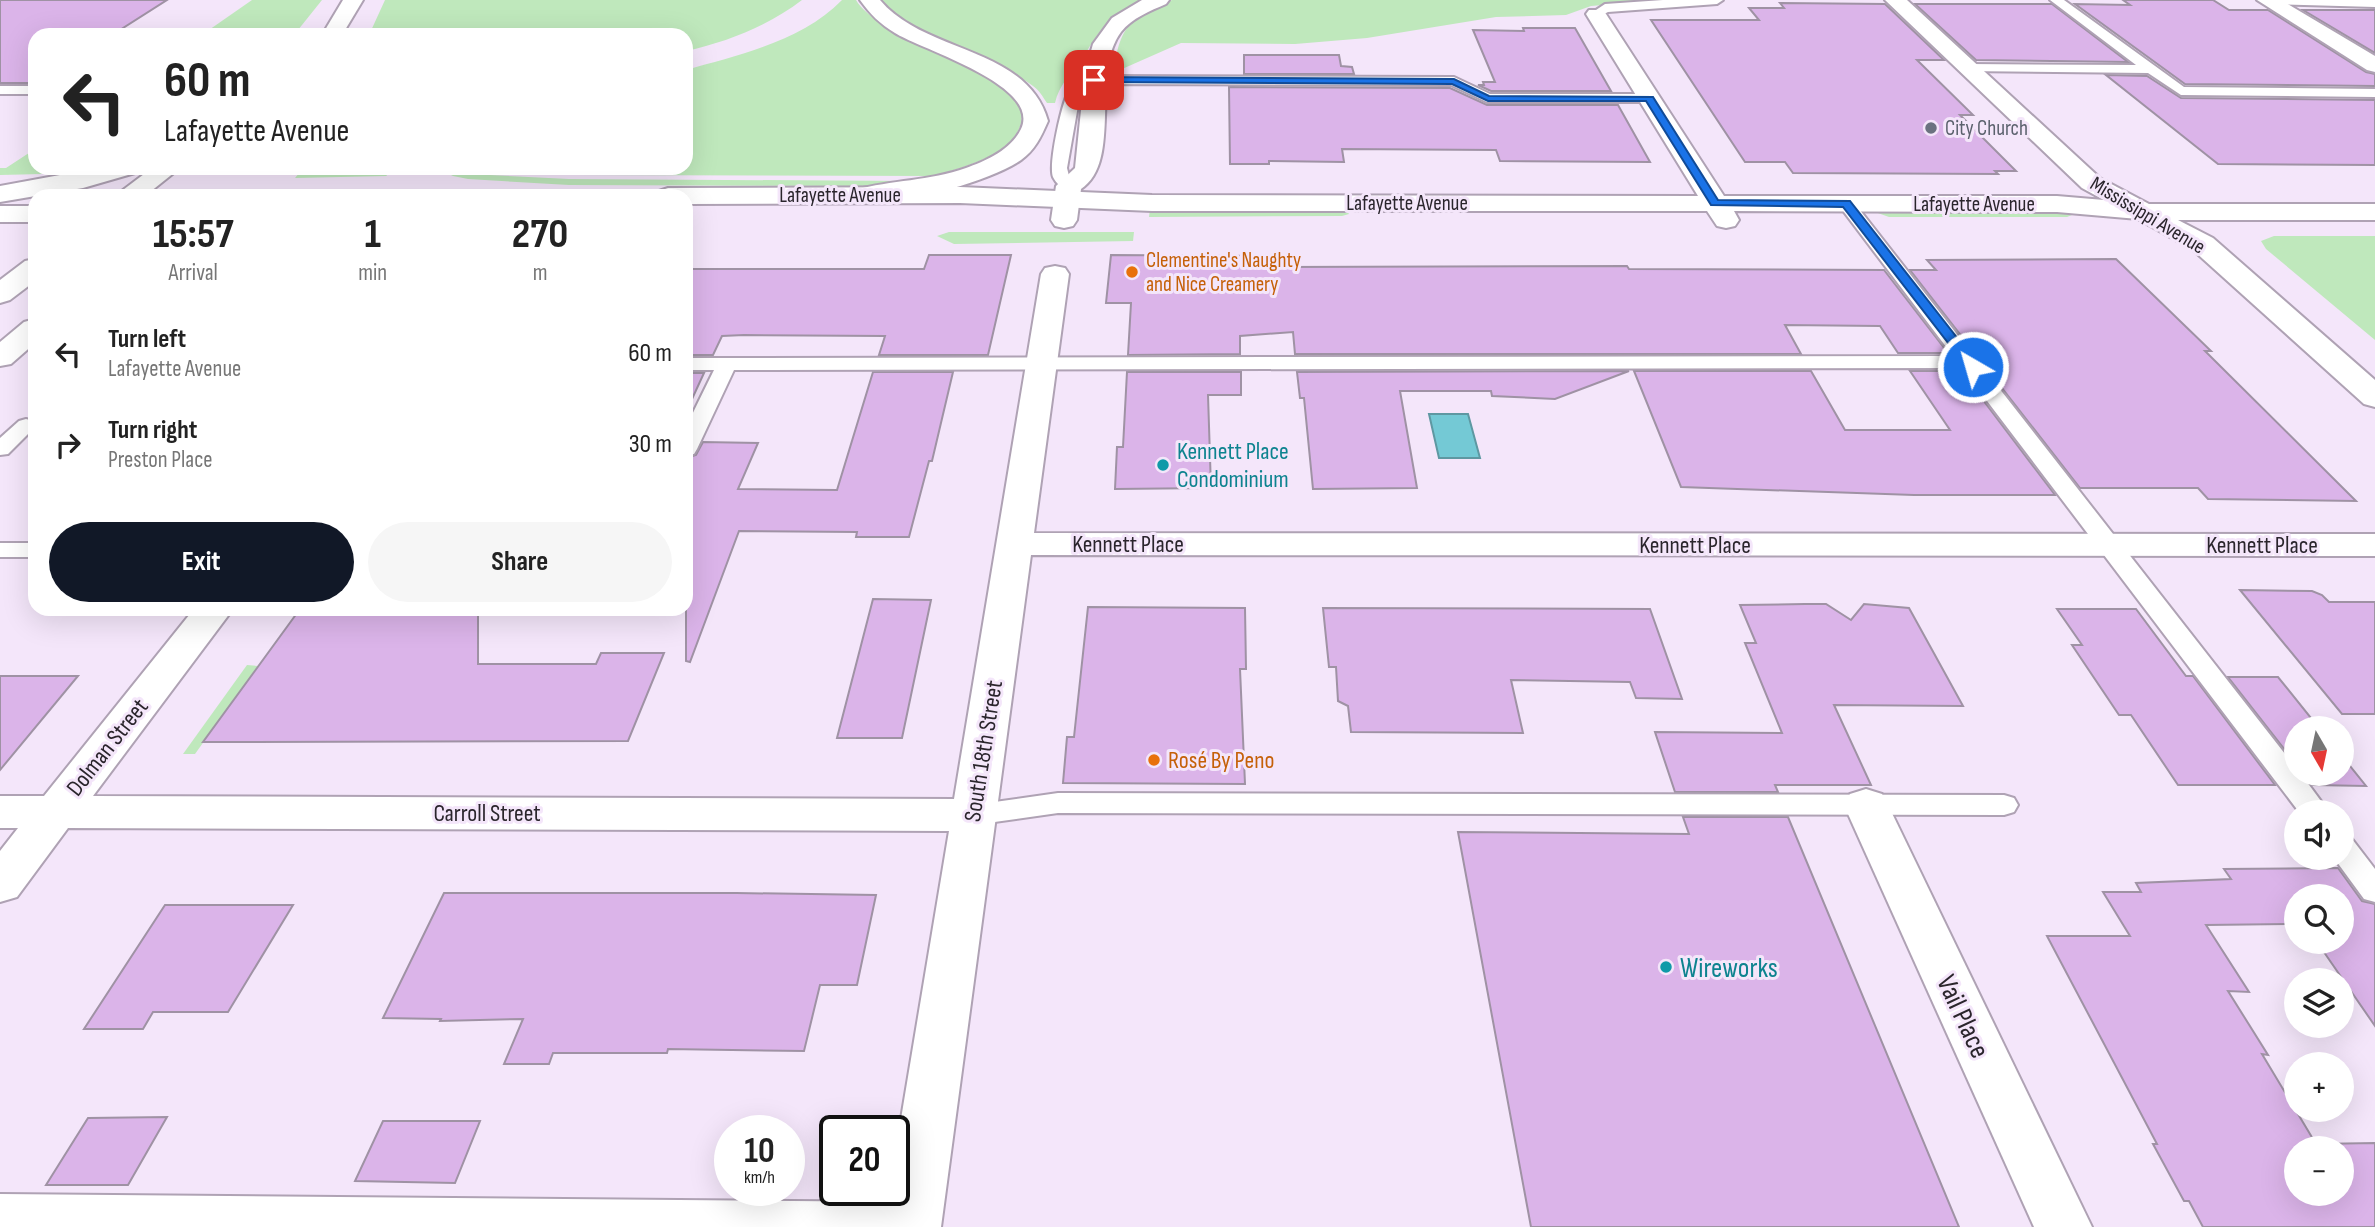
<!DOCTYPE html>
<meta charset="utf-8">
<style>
body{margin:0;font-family:"Sofia Sans Condensed",sans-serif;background:#f6f6f6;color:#222;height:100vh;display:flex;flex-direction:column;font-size:26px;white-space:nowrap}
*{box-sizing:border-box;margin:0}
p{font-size:23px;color:#767676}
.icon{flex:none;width:38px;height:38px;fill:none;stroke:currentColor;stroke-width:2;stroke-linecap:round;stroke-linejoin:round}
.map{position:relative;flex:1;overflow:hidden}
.sheet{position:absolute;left:28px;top:189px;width:665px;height:427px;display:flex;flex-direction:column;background:#fff;border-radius:21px;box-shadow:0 7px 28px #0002}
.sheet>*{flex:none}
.top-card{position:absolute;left:28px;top:28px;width:665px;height:147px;border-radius:21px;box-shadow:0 7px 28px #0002;background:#fff;color:#222;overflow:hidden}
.needle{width:46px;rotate:171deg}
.fabs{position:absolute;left:2284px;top:716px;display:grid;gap:14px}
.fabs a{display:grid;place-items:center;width:70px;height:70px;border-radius:50%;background:#fff;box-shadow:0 7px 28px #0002;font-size:35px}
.speed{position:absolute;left:714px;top:1115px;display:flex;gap:14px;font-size:35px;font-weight:700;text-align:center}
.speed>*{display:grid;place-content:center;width:91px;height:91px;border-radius:50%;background:#fff;box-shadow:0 7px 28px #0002;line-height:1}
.speed small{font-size:18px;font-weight:400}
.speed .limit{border:4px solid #111;border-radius:10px;background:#fff;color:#111}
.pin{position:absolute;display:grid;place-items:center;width:60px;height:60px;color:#fff;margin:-30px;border-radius:14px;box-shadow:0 4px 10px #0006}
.me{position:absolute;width:77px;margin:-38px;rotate:322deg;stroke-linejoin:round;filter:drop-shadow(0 0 5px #0008)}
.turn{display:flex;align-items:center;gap:24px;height:147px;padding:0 21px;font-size:32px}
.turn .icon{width:91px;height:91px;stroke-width:2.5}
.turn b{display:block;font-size:49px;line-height:60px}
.eta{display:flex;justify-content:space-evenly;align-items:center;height:119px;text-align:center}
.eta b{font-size:42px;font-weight:700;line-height:49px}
.action{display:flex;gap:14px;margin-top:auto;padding:14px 21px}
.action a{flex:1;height:80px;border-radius:42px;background:#111827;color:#fff;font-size:28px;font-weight:700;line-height:80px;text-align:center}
.action a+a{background:#f6f6f6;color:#222}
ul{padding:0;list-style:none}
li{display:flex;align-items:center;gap:21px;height:91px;padding:0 21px}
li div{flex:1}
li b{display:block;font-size:26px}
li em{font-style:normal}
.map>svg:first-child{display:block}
</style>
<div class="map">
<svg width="2375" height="1227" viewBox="0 0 2375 1227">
<rect width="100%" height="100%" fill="#f4e6fa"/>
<g fill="#bfe8bc">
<polygon points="252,0 322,0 294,35 206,32"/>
<path d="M 385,0 L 802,0 C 768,26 727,42 686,51 L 686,35 L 369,35 Z"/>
<path d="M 842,0 L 856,0 C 878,41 1034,72 1021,123 C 1013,156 961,168 933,176 L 569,175 L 467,168 L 686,168 L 686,70 C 739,55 802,41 842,0 Z"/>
<path d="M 881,0 L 1143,0 C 1111,13 1101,28 1084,56 C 1073,72 1059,84 1055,103 L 1047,103 C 1043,97 1039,90 1033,86 C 1002,62 893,30 881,0 Z"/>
<path d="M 1172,0 L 1663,0 L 1591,6 L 1566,15 L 1496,17 L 1367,38 L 1295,44 L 1181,43 L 1113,73 C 1120,28 1128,17 1172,0 Z"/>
<polygon points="35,149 35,168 78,168 42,174 0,175 0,168 6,168"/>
<polygon points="289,168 382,168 387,176 295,178 300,172 277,172"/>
<polygon points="437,168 490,175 569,179 914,181 869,186 569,185 468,179 453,176"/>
<polygon points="1150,209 1346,210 1349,214 1342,216 1149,217"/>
<polygon points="1878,210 2069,212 2072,215 2067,217 1889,217 1875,212"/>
<polygon points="949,232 1134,232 1133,241 954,244 937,236"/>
<polygon points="2274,236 2375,236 2375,340 2266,249 2261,241"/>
<polygon points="247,665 258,666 195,754 183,754"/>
</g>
<polygon fill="#74c9d5" stroke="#5e98a2" stroke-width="2" points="1429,414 1468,414 1480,458 1439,458"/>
<g fill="#dbb4e9" stroke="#9f92a4" stroke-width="2" fill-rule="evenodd">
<polygon points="0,0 167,0 112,35 35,35 35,83 0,83"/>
<polygon points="2123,0 2213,0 2229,10 2268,10 2366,72 2375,74 2375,86 2185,84 2075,4 2130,5"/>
<polygon points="1780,3 1885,4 1944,60 1917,60 1973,115 1960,115 2016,171 1995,171 1998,174 1793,173 1785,162 1745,162 1651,20 1759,20 1749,8 1784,8"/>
<polygon points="1915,4 2052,4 2128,62 1976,60"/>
<polygon points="2303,10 2375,10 2375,53"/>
<polygon points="1523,28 1575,28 1611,91 1491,91 1478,85 1484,85 1483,82 1495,82 1473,30 1524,31"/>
<polygon points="1244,55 1339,55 1341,66 1352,67 1354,74 1244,74"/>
<polygon points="2106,75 2147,76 2181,98 2375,100 2375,165 2218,164"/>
<polygon points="1229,87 1450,88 1487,105 1618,105 1650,162 1500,161 1496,150 1342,149 1344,162 1269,161 1269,164 1230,164"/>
<polygon points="929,255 1011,255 988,355 879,355 885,336 744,335 722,336 713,355 686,355 686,269 924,269"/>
<polygon points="1111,255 1280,256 1281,267 1627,266 1629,269 1884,270 1948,353 1898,353 1880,326 1785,325 1801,354 1295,354 1293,332 1240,336 1240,354 1128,355 1131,303 1106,303"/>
<polygon points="2116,259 2211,351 2205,351 2356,501 2208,499 2198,488 2080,488 1910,270 1936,270 1927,260"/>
<polygon points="1629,371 1555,399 1492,396 1491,391 1400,391 1417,488 1313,489 1304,398 1300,398 1297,372"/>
<polygon points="1634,371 1811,371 1845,430 1950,430 1910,371 1961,371 2055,495 1914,495 1681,487"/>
<polygon points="873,372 953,372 932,461 929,461 909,537 856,537 857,532 739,531 690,662 686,661 686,458 696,455 703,442 758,443 738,489 837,490"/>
<polygon points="1127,372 1241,372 1241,395 1208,395 1211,488 1115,489 1117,447 1123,447"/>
<polygon points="686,373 704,373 686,412"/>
<polygon points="2240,590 2312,591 2322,595 2329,602 2375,602 2375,714 2342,714"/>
<polygon points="873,599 931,600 902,738 837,738"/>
<polygon points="1805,604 1826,604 1851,620 1864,604 1909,608 1963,706 1834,705 1871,785 1775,785 1778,792 1675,792 1655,732 1782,733 1745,643 1756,643 1740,605"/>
<polygon points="1088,607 1245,608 1246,669 1240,669 1245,784 1063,783 1067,737 1074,737"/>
<polygon points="1323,608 1650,609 1682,699 1636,698 1630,682 1511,680 1523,733 1351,732 1348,706 1338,701 1336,667 1329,667"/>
<polygon points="300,609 478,609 478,664 596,664 601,653 664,653 628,741 203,742"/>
<polygon points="2057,609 2136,609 2186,676 2193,676 2275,785 2178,785 2131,715 2119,715 2072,645 2082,645"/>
<polygon points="0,676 78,676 0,770"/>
<polygon points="2228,677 2278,677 2319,728 2296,728 2296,764"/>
<polygon points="2342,756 2366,786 2313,785 2304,774 2342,774"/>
<polygon points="1683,817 1788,817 1959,1227 1531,1227 1458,832 1689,834"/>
<path d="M 2338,868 L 2362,901 L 2375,904 L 2375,1026 L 2317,942 L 2342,942 L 2342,896 L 2296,896 L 2296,924 L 2206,925 L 2249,992 L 2228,991 L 2268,1055 L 2262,1054 L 2316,1144 L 2375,1143 L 2375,1227 L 2203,1227 L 2189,1201 L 2184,1201 L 2153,1144 L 2157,1144 L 2047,936 L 2130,936 L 2103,892 L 2141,892 L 2136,883 L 2231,879 L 2224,869 ZM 2296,1148 L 2342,1148 L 2342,1194 L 2296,1194 Z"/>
<polygon points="444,893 736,893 876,895 857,985 820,985 804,1051 668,1049 667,1053 553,1053 549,1064 504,1064 523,1019 440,1021 441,1019 383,1018"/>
<polygon points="165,905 293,905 228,1012 153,1012 143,1029 84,1029"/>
<polygon points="167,1117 128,1185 46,1185 88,1118"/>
<polygon points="383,1121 480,1121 455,1183 355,1181"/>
</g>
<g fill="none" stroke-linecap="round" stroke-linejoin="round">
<defs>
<g id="service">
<polygon points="1663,0 1723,0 1717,4 1608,12 1596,18 1590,14 1605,4"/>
<polygon points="2050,0 2064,0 2184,87 2375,89 2375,97 2181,95 2148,73 1963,71 1961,68 1968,64 2136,65"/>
<polygon points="2261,0 2375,0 2375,7 2267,4"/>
<path d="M 1094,76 L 1454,77 L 1490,94 L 1649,94 L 1656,98 L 1649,102 L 1487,102 L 1451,85 L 1097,84 L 1083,92 L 1079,100 L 1067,168 L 1069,176 L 1077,186 L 1069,191 C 1062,189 1056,183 1053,177 C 1048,165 1062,100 1070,89 C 1074,82 1086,78 1094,76 Z"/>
<rect x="0" y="86" width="35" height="8"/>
<polygon points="1846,199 1852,200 2296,768 2296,774 2301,774 2329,812 2299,812 1962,368 734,370 697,449 694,454 686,455 686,427 714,370 686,370 686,358 1953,356 1838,204"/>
<polygon points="26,419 33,421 33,429 8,454 0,455 0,438 19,421"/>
<rect x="0" y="543" width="35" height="14"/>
<polygon points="1058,793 2004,795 2014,798 2018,805 2014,812 2004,815 1058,813 973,825 963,822 959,815 963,808 973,805"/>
<polygon points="2342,836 2352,839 2375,869 2375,902 2364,899 2334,858 2342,858"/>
<polygon points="0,1194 913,1202 926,1207 931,1219 928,1227 0,1227"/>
</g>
<g id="minor">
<polygon points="1885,0 1907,0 2100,178 2149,204 2375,204 2375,220 2178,220 2213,238 2375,380 2375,407 2364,404 2193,250 2138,219 2057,212 1734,211 1739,220 1735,226 1726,228 1717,226 1707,211 1152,211 960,203 686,204 686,196 655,196 659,191 668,188 960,187 1152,195 1698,196 1586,14 1589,10 1603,10 1606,14 1724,196 2057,196 2104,200 2082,188"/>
<polygon points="2257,0 2281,0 2375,56 2375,72 2367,70"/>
<rect x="0" y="206" width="35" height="16"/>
<polygon points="1055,266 1065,268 1069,274 1034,533 2375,534 2375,556 1031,555 941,1227 883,1227 889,1190 894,1190 894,1161 949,831 68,828 17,897 0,902 0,851 18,828 0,828 0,796 44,796 194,609 233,609 93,796 954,799 1041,274 1045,268"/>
<polygon points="1866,789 1882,794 1888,805 2092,1227 2034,1227 1844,805 1850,794"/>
</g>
<g id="secondary">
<polygon points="35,259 35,281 10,300 0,303 0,280 25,261"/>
<polygon points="35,319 35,343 11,364 0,366 0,342 24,322"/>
</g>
<g id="motorway">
<polygon points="343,0 363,0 342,35 322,35"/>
<path d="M 860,0 L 880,0 C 925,54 1027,46 1048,121 C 1041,137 1035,150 1021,160 C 990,182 891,209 855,200 L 851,195 L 855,190 C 891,180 930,181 966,168 C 986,161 1011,150 1021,129 C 1042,85 922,50 895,33 C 880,24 870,14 860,0 Z"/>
<path d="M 1142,0 L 1169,0 L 1166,4 C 1150,11 1132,18 1121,32 C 1090,73 1123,161 1081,189 L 1077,220 L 1073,226 L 1064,228 L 1055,226 L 1051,220 L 1056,186 L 1075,168 L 1085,72 L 1093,44 L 1112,18 Z"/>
<polygon points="98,168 138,168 135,173 83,188 0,202 0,186"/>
<polygon points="152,168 180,168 145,196 115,196"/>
</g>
</defs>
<use href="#service" stroke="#afa2b4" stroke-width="4"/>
<use href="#minor" stroke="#afa2b4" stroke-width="4"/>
<use href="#secondary" stroke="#afa2b4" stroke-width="4"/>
<use href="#motorway" stroke="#afa2b4" stroke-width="4"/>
<use href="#service" fill="#fff" fill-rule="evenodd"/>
<use href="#minor" fill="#fff" fill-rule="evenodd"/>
<use href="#secondary" fill="#fff" fill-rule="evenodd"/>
<use href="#motorway" fill="#fff" fill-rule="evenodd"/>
</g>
<polygon fill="#1a73e8" stroke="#114b97" stroke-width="2" points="1094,77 1454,79 1489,96 1653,97 1718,200 1850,201 1980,367 1978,370 1969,370 1843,207 1711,205 1646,101 1488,101 1452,84 1091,82 1090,80"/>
<circle fill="#6b7280" stroke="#f4e6fa" stroke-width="2.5" cx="1931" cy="128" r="7"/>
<g fill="#e8710a" stroke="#f4e6fa" stroke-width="2.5">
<circle cx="1132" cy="272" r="7"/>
<circle cx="1154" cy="760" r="7"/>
</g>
<g fill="#0f9aa8" stroke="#f4e6fa" stroke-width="2.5">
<circle cx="1163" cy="465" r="7"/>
<circle cx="1666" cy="967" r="7"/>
</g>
<g text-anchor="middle" stroke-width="6" stroke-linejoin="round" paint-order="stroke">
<g font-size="21" fill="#5b616d" stroke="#f4e6fa" text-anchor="start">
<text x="1945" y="135">City Church</text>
</g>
<g font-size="21" fill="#2a252c" stroke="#f4e6fa">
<text x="840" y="202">Lafayette Avenue</text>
<text x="1407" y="210">Lafayette Avenue</text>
<text x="1974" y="211">Lafayette Avenue</text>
<text transform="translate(2148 215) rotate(31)" y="7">Mississippi Avenue</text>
</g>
<g font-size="21" fill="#c56008" stroke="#f4e6fa" text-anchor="start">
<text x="1146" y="267">Clementine's Naughty<tspan x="1146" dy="24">and Nice Creamery</tspan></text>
</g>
<g font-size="24" fill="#0d838f" stroke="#f4e6fa" text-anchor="start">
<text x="1177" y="459">Kennett Place<tspan x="1177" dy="28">Condominium</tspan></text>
</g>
<g font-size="24" fill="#2a252c" stroke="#f4e6fa">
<text x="1128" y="552">Kennett Place</text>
<text x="1695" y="553">Kennett Place</text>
<text x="2262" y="553">Kennett Place</text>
<text transform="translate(107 747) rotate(-52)" y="8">Dolman Street</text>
<text transform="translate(983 751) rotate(-81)" y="8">South 18th Street</text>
<text x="487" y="821">Carroll Street</text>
</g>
<g font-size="24" fill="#c56008" stroke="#f4e6fa" text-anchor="start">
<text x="1168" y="768">Rosé By Peno</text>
</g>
<g font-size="28" fill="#0d838f" stroke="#f4e6fa" text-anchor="start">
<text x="1680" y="977">Wireworks</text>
</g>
<g font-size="28" fill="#2a252c" stroke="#f4e6fa">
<text transform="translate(1964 1016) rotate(65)" y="10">Vail Place</text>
</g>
</g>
</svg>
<div class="fabs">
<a><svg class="needle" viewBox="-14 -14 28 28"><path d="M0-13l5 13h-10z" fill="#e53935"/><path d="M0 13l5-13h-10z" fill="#767676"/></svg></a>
<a><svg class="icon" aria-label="sound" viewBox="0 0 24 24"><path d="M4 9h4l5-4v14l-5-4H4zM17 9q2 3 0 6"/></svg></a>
<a><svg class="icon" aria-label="search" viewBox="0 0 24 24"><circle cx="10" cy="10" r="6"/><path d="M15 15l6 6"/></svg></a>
<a><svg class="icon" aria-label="layers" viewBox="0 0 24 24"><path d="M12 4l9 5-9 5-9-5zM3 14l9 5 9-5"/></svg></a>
<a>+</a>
<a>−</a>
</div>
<div class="speed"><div>10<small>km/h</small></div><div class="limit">20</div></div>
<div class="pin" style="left:1094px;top:80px;background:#d93025"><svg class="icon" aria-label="arrive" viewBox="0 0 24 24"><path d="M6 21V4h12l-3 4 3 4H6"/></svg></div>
<svg class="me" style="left:1973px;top:367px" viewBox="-20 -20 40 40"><circle r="17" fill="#1a73e8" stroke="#fff" stroke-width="3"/><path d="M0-11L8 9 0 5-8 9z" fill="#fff"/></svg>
<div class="top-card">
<div class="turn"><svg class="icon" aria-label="left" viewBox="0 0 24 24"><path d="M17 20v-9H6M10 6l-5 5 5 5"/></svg><div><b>60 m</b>Lafayette Avenue</div></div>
</div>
<section class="sheet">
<div class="eta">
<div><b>15:57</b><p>Arrival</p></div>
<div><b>1</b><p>min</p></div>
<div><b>270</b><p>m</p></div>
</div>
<ul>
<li><svg class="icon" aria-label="left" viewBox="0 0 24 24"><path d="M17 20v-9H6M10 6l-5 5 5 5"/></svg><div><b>Turn left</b><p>Lafayette Avenue</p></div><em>60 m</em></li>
<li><svg class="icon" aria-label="right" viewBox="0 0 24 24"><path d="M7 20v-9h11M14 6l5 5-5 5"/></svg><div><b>Turn right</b><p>Preston Place</p></div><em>30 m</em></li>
</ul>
<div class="action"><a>Exit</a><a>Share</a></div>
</section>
</div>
